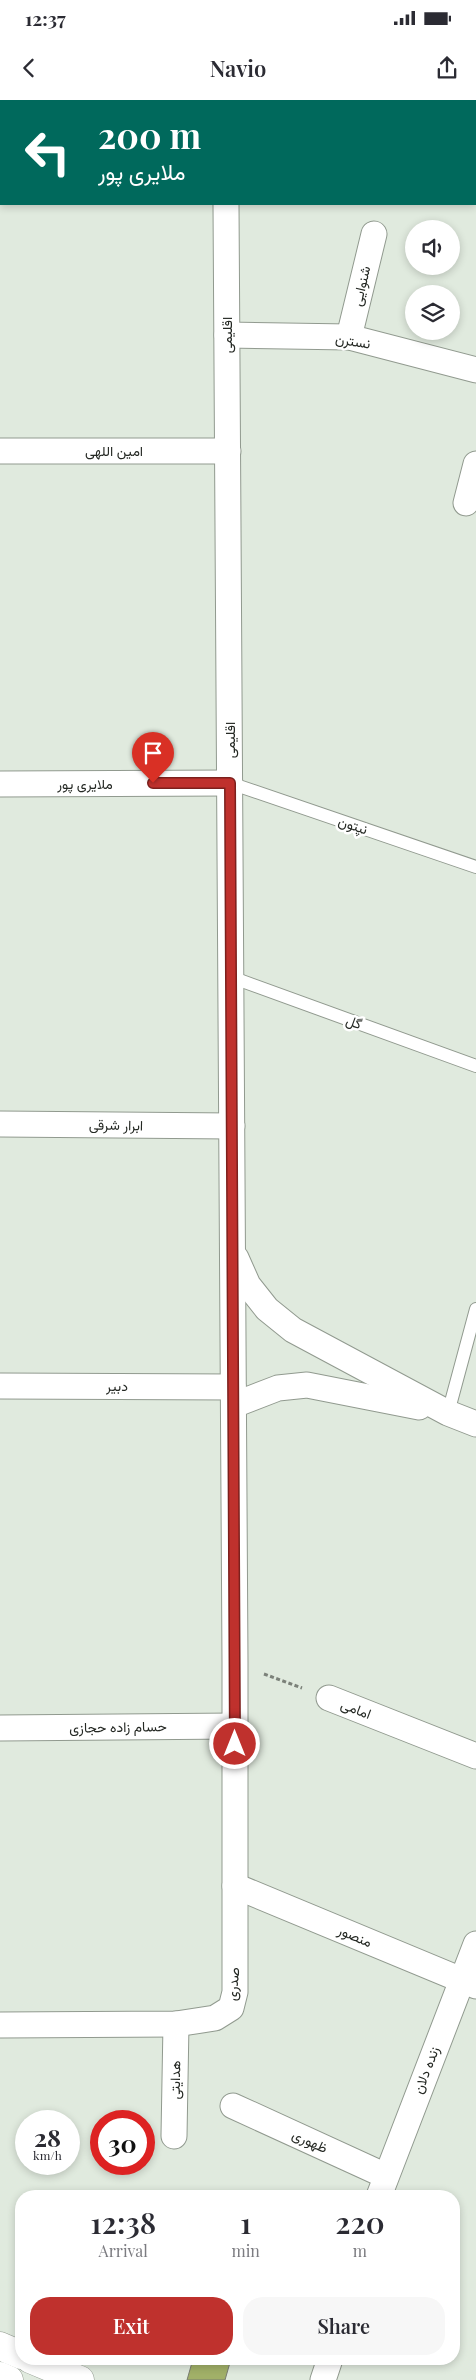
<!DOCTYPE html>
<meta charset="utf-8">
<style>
body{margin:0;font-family:"Playfair Display",Vazirmatn,serif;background:#f7f7f7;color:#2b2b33;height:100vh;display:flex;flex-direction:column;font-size:19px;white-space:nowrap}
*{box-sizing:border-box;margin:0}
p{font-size:16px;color:#7c7c81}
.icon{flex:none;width:28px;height:28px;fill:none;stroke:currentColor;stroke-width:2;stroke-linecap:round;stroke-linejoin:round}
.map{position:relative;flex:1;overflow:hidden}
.side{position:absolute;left:15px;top:2090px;width:445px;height:175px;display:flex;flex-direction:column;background:#fff;border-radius:20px;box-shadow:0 2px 8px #0003}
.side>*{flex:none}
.banner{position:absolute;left:0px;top:0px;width:476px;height:105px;box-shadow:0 2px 8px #0003;background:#00695c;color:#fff;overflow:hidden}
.fabs{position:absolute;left:405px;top:120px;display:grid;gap:10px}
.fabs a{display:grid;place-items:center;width:55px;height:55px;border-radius:50%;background:#fff;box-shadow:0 2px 8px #0003;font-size:25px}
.speed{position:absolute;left:15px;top:2010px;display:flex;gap:10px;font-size:25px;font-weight:700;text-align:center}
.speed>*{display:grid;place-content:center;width:65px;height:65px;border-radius:50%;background:#fff;box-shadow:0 2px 8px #0003;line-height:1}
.speed small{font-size:12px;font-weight:400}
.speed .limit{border:8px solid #d22;background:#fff;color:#111}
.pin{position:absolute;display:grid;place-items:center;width:42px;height:42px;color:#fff;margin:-51px -21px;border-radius:50% 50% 50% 0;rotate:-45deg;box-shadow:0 0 5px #0007}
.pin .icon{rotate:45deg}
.me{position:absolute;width:55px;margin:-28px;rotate:0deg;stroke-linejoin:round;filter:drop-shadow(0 0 4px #0008)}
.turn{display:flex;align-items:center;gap:18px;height:105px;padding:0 15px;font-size:22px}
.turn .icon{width:65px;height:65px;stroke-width:2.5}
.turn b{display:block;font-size:35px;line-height:42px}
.eta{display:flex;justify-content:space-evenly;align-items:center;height:85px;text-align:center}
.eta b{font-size:30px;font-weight:600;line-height:35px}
.action{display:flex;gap:10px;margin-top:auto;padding:10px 15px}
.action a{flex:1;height:58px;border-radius:20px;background:#bf312d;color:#fff;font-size:20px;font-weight:600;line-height:58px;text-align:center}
.action a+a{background:#f7f7f7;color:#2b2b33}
.status{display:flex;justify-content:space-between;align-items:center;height:35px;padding:0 25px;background:#fff;direction:ltr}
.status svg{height:14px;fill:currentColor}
header{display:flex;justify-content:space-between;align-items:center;height:65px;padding:0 15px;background:#fff;font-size:22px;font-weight:600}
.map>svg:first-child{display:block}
</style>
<div class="status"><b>12:37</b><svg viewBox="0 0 49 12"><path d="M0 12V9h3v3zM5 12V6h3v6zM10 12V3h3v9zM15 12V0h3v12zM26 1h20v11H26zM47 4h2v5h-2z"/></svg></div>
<header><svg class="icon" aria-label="back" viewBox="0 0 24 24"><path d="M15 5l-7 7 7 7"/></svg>Navio<svg class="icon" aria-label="share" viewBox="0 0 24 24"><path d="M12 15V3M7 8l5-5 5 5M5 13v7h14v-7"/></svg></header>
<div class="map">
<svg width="476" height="2280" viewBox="0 0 476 2280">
<rect width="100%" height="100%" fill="#e0eade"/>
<polygon fill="#a1b068" stroke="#797c70" points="193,2259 231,2259 225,2280 187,2280"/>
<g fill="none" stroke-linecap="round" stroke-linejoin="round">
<defs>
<g id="service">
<polyline points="230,683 476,767"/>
<polyline points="231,877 476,966"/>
<polyline points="448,1313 476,1209"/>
</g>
<g id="minor">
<polyline points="226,0 226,1"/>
<polyline points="0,52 1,52"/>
<polyline points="227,235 349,237 476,270"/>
<polyline points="349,237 374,134"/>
<polyline points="0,351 228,351"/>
<polyline points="466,403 476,364"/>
<polyline points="0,684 230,683"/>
<polyline points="0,1024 232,1026"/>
<polyline points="236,1158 248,1185 267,1209 293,1230 448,1313 476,1324"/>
<polyline points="0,1286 233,1287"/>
<polyline points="234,1305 278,1288 307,1285 419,1307"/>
<polyline points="329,1598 476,1656"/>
<polyline points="0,1628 235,1626"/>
<polyline points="235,1786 476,1886"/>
<polyline points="0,1925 176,1924 215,1918 231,1908 235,1892 235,1563 226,104"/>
<polyline points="233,2006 386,2076"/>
<polyline points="174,2036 176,1924"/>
<polyline points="379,2096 476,1844"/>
<polyline points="323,2280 330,2259"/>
</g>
<g id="secondary">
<polyline points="0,2246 21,2255"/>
<polyline points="30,2259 80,2280"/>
<polyline points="0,2276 9,2280"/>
</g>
</defs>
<use href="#service" stroke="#919a8f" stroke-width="14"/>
<use href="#minor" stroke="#919a8f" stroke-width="27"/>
<use href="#secondary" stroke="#919a8f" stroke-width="29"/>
<polyline stroke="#7b8179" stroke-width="3" stroke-dasharray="4 2.5" stroke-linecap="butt" points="264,1574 302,1588"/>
<use href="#service" stroke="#fff" stroke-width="12"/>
<use href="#minor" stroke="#fff" stroke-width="25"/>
<use href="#secondary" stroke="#fff" stroke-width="28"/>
</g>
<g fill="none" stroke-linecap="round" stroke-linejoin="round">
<defs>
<polyline id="route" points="153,683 230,683 235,1644"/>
</defs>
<use href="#route" stroke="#7c201d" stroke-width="12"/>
<use href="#route" stroke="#bf312d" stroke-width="9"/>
</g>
<g text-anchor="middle" stroke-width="5" stroke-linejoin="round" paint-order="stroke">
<g font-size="14" fill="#252924" stroke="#fff">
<text transform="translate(361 186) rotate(-77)" y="5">شنوایی</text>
<text transform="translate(227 235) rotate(-90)" y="5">اقلیمی</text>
<text transform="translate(353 241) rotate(9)" y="5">نسترن</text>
<text x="114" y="356">امین اللهی</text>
<text transform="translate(230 640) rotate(-90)" y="5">اقلیمی</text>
<text x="85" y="689">ملایری پور</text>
<text transform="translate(353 725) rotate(19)" y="5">نپتون</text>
<text transform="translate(354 922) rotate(20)" y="5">گل</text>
<text transform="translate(116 1025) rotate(1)" y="5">ابرار شرقی</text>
<text x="117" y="1291">دبیر</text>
<text transform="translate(356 1609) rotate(21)" y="5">امامی</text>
<text transform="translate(118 1627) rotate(-1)" y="5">حسام زاده حجازی</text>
<text transform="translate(355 1836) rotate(23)" y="5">منصور</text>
<text transform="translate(233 1884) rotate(-85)" y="5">صدری</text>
<text transform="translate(426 1970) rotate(-69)" y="5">زنده دلان</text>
<text transform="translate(175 1980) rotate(-89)" y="5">هدایتی</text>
<text transform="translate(310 2041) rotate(25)" y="5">ظهوری</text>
</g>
</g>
</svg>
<div class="fabs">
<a><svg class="icon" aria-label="sound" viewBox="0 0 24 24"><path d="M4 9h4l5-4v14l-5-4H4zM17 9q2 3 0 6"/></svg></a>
<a><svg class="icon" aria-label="layers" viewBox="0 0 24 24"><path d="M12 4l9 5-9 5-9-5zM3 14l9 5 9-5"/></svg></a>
</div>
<div class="speed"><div>28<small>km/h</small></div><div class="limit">30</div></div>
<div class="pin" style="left:153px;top:683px;background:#d93025"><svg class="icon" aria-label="arrive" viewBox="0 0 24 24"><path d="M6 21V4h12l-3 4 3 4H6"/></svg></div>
<svg class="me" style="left:235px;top:1644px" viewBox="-20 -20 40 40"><circle r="17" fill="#bf312d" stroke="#fff" stroke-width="3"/><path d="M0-11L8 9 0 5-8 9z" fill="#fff"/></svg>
<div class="banner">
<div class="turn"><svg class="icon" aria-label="left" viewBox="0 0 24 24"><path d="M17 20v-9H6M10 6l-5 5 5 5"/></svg><div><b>200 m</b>ملایری پور</div></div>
</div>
<section class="side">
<div class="eta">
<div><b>12:38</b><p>Arrival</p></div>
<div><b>1</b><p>min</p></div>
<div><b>220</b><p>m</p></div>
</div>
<div class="action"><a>Exit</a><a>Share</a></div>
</section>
</div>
